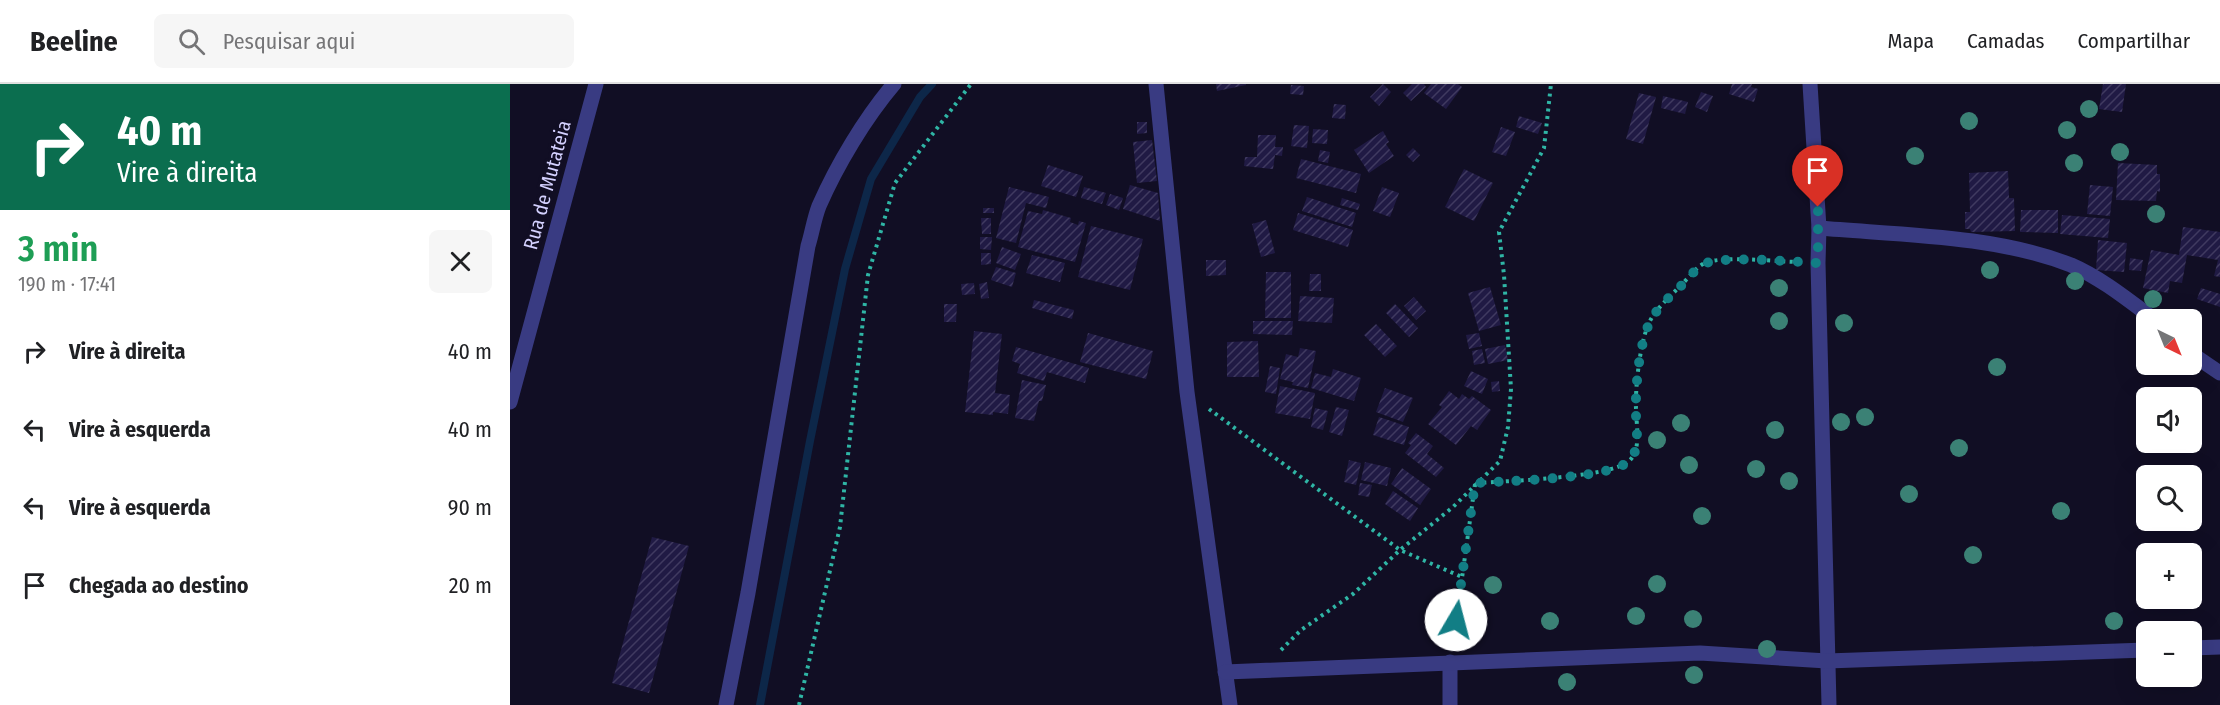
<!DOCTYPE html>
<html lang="pt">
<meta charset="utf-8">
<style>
body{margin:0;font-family:"Fira Sans Condensed",sans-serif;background:#f6f6f6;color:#202124;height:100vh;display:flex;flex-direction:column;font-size:22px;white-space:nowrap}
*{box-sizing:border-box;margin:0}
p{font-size:20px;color:#757577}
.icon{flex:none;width:33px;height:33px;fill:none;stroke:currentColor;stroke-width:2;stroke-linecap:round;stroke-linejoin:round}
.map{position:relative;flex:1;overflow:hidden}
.drawer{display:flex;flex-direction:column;background:#fff;width:510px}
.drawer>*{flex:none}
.banner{background:#0b6e4f;color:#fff;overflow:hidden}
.needle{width:39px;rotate:137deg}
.controls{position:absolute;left:1626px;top:225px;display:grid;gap:12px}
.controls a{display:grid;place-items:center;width:66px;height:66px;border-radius:9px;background:#fff;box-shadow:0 6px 24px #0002;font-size:30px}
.pin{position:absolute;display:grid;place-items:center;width:51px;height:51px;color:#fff;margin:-62px -26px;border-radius:50% 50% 50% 0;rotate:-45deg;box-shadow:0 0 6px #0007}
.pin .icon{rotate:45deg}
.me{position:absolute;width:66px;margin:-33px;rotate:8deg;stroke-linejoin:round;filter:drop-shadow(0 0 4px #0008)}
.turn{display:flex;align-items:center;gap:21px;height:126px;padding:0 18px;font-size:27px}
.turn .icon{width:78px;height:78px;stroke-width:2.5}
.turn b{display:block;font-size:42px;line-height:51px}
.round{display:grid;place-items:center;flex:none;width:63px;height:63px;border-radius:9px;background:#f6f6f6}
.headline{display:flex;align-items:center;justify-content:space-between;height:102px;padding:0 18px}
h1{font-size:36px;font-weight:600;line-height:45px;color:#1e9e55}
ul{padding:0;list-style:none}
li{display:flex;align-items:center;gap:18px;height:78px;padding:0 18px}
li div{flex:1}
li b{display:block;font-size:22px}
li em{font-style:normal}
header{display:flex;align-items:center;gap:36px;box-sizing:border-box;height:84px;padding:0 30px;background:#fff;border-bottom:2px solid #e0e0e0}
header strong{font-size:28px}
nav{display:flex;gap:33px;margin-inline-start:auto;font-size:21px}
.search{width:420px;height:54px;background:#f6f6f6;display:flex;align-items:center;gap:15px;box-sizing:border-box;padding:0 21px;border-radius:9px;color:#757577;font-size:22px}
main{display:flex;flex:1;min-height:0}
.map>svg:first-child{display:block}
</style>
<header>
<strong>Beeline</strong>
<div class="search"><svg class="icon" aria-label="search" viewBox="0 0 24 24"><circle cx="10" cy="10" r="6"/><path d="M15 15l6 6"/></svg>Pesquisar aqui</div>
<nav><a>Mapa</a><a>Camadas</a><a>Compartilhar</a></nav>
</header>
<main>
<section class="drawer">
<div class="banner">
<div class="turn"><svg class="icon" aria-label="right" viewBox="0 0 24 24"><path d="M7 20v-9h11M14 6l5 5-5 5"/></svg><div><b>40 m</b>Vire à direita</div></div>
</div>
<div class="headline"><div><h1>3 min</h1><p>190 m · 17:41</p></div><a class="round"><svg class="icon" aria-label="close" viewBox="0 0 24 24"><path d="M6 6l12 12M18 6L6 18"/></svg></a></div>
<ul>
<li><svg class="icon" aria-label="right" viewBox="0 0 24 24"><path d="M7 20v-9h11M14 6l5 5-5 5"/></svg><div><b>Vire à direita</b></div><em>40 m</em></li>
<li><svg class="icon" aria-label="left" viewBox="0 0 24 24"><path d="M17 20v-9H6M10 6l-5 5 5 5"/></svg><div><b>Vire à esquerda</b></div><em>40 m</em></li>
<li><svg class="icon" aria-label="left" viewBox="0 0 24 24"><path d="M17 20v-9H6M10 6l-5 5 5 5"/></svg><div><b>Vire à esquerda</b></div><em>90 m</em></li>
<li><svg class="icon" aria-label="arrive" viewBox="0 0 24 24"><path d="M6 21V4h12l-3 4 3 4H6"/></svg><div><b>Chegada ao destino</b></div><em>20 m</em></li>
</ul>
</section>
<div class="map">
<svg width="1710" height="621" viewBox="0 0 1710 621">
<defs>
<pattern id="building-hatch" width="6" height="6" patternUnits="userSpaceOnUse" patternTransform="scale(1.5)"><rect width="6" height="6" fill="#201a44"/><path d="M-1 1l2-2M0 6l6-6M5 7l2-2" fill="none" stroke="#403a60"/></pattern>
</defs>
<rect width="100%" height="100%" fill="#110e24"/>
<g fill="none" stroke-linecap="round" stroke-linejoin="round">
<polyline stroke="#0d2749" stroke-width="8" points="250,621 300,357 335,185 361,95 410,13 422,0"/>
</g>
<g fill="url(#building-hatch)">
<polygon points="706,0 736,0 736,1 707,7"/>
<polygon points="873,0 881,8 869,22 860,13"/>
<polygon points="902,0 914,0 916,3 901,17 893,9"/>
<polygon points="921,0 948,0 952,3 936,25 914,9"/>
<polygon points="1222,0 1242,0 1241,3 1248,5 1244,18 1219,10"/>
<polygon points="1593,0 1616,0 1612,28 1589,25"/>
<polygon points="781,1 794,2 793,11 780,10"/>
<polygon points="1191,8 1203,12 1197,28 1185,23"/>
<polygon points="1129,9 1146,13 1133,60 1116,55"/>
<polygon points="1153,12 1178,18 1175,30 1151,24"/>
<polygon points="824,20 836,21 835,35 822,34"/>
<polygon points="1009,32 1032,39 1028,50 1006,43"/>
<polygon points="627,38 637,38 637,49 627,50"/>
<polygon points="784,41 799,42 797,64 781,62"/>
<polygon points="991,43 1005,48 996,72 982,68"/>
<polygon points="803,45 818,46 817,60 802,59"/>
<polygon points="873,47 879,58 876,60 884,72 859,89 844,66"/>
<polygon points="748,51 766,51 765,63 773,63 772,72 765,71 763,85 734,82 735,73 747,73"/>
<polygon points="642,56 647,97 627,99 623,58"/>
<polygon points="903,64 910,71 903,78 896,71"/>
<polygon points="810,66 820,68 818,79 808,77"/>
<polygon points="791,75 851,90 846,109 786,94"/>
<polygon points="1608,79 1647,81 1647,90 1650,90 1650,108 1647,107 1646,117 1606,116"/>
<polygon points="538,81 573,92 566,113 531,102"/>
<polygon points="954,85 983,99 964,137 935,123"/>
<polygon points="1498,87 1499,114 1504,114 1505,147 1461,148 1460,145 1455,145 1455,128 1460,128 1459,89"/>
<polygon points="620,101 648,109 650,137 613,125"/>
<polygon points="1580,101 1603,103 1600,132 1577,130"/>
<polygon points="499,103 539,113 536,124 516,119 506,159 486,154"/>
<polygon points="574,103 596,109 592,120 571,114"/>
<polygon points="872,103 889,109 880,133 863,127"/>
<polygon points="600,110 613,114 609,126 596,121"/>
<polygon points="797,113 846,129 842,143 792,127"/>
<polygon points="832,114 850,120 848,126 830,121"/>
<rect x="473" y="124" width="11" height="5"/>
<polygon points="533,126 561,134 560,138 568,141 569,137 576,139 565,178 508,163 518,127 532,130"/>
<polygon points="1511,126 1548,126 1548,149 1510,148"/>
<polygon points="788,129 843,146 838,163 783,146"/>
<polygon points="1552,131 1600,135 1598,154 1550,150"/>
<polygon points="471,134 481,134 481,150 472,150"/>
<polygon points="756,136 765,169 751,173 742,140"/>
<polygon points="581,142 633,155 620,206 568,193"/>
<polygon points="1673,143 1710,148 1710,193 1704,192 1708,176 1677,171 1672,199 1660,197 1658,209 1633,204 1641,166 1669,171"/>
<polygon points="470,153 482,153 481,166 470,165"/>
<polygon points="1588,156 1617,159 1614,188 1586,186"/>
<polygon points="492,163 511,170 505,186 486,179"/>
<polygon points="471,169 481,169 481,180 471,181"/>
<polygon points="522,171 555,179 550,198 516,189"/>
<polygon points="1620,174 1633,176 1631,187 1619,186"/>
<polygon points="696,176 716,176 716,191 696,192"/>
<polygon points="486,183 506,189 502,203 481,196"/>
<polygon points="756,188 781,188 781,234 755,234"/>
<polygon points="800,190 811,190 811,207 799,207"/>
<polygon points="477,198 479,214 471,215 469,200"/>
<polygon points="464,199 465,210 452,211 451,200"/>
<polygon points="980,203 991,241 969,247 958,209"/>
<polygon points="1691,204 1710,210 1710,223 1687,215"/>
<polygon points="790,212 824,214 822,239 788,237"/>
<polygon points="904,213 916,227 906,236 894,222"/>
<polygon points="524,216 564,226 562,235 522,224"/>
<polygon points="434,220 447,220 446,238 434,238"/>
<polygon points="885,220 908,244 899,253 876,229"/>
<polygon points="743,237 783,237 782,251 743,250"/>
<polygon points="866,240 887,262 875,273 854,251"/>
<polygon points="464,247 492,250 485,309 500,311 498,330 483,328 483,331 455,328"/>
<polygon points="578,249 643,267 636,295 570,278"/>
<polygon points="969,249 972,262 959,265 956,251"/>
<polygon points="748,257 749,293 717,293 717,258"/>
<polygon points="995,261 998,276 978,280 975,265"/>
<polygon points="506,263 579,284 575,299 537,288 534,297 507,289 510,280 502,277"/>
<polygon points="790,264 806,267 798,304 782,301 783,298 770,295 776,270 788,273"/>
<polygon points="972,265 975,279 964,281 962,267"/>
<polygon points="760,282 770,284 766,310 755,308"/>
<polygon points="823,285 851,294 844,317 801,304 805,289 821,293"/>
<polygon points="961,287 978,295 972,310 954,302"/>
<polygon points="512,296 536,301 532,317 529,317 524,337 505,334"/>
<polygon points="989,297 990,307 982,308 981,298"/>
<polygon points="770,302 805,309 800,335 765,329"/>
<polygon points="875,304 903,314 893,338 866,328"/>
<polygon points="939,307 949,315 952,310 959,315 962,312 981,326 967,346 961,342 946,361 918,340 932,323 929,321"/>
<polygon points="826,323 839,326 832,352 819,348"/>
<polygon points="805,324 818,327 813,346 801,343"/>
<polygon points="869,333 899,343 894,361 863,351"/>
<polygon points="906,349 923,362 917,370 934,384 926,393 895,369 901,361 898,359"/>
<polygon points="839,376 851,379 846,401 834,398"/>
<polygon points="855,378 881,384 877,402 851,396"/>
<polygon points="892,384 921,405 910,421 881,400"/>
<polygon points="850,399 862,401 859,413 848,411"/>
<polygon points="883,407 908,424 900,437 875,420"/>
<polygon points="142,453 179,462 139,609 102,599"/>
</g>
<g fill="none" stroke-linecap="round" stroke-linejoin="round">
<g stroke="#2fb5a5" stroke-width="4" stroke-dasharray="3 4.5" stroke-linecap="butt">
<polyline points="699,325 890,466 952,493"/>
<path d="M 966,399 C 995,397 1100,394 1119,377 C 1132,366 1126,340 1126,325 C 1125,304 1130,258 1139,239 C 1146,224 1160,213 1171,201 C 1178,195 1186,183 1195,179 C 1214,171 1268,178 1291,178"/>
<polyline points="943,559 965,400"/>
<polyline points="771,566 791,546 843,510 890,466 943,423 990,377 998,343 1001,305 994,191 989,148 1034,64 1041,0"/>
<polyline points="289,621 330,443 358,191 385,99 461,0"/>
</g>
<g stroke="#393b82" stroke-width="15">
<polyline points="646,0 677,308 720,621"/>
<polyline points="1300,0 1309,144 1308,179 1319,621"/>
<path d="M 1309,144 C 1391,151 1484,151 1561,181 C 1591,194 1618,216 1645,236"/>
<polyline points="1682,270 1710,289"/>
<polyline points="0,318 86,0"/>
<polyline points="1682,564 1710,563"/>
<polyline points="940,578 940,621"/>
<polyline points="715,588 1190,569 1317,577 1636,566"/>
<path d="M 216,621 L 238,509 L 298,162 C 302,149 304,135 309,122 C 327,81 355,34 384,0"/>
</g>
</g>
<g fill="#3b8175">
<circle cx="1579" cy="25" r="9"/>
<circle cx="1459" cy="37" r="9"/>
<circle cx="1557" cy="46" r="9"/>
<circle cx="1610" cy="68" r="9"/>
<circle cx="1405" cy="72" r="9"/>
<circle cx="1564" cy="79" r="9"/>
<circle cx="1646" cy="130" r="9"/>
<circle cx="1480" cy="186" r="9"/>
<circle cx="1565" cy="197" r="9"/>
<circle cx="1269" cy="204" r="9"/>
<circle cx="1643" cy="215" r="9"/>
<circle cx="1269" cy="237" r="9"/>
<circle cx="1334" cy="239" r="9"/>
<circle cx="1487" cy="283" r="9"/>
<circle cx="1355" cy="333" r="9"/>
<circle cx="1331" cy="338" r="9"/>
<circle cx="1171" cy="339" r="9"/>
<circle cx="1265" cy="346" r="9"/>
<circle cx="1147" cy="356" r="9"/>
<circle cx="1449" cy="364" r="9"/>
<circle cx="1179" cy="381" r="9"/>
<circle cx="1246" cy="385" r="9"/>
<circle cx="1279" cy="397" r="9"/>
<circle cx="1399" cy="410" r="9"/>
<circle cx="1551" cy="427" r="9"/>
<circle cx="1192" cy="432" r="9"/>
<circle cx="1463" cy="471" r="9"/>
<circle cx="1147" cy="500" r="9"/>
<circle cx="983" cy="501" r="9"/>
<circle cx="1126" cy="532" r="9"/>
<circle cx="1183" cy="535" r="9"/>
<circle cx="1040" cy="537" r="9"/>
<circle cx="1604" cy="537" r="9"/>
<circle cx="956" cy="547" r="9"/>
<circle cx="1257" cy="565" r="9"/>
<circle cx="1184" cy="591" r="9"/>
<circle cx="1057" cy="598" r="9"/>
</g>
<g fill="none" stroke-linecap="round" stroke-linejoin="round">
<path stroke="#127e85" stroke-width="10" stroke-dasharray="0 18" d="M 946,536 L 965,399 C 996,397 1097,395 1118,378 C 1131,367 1126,345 1126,330 C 1125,306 1129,261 1139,240 C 1146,225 1159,213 1171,202 C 1178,195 1186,184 1194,180 C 1211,171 1286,178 1308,179 L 1308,123"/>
</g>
<g text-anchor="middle" stroke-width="6" stroke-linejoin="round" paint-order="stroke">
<g font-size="20" fill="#d4d1ff" stroke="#110e24">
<text transform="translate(37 101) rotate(-75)" y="7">Rua de Mutateia</text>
</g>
</g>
</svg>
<div class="controls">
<a><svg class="needle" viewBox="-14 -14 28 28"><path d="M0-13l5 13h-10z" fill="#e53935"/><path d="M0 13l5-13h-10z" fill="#757577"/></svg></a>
<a><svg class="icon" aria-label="sound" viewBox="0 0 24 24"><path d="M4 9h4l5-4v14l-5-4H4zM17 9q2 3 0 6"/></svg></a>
<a><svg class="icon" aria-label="search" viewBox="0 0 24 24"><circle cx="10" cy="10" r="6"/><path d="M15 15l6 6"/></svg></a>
<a>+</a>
<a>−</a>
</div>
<div class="pin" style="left:1308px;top:123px;background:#d93025"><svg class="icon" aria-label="arrive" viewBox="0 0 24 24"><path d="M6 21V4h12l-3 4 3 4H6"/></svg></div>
<svg class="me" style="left:946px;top:536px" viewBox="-20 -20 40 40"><circle r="19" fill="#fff"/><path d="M0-13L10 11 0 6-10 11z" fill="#127e85"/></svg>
</div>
</main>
